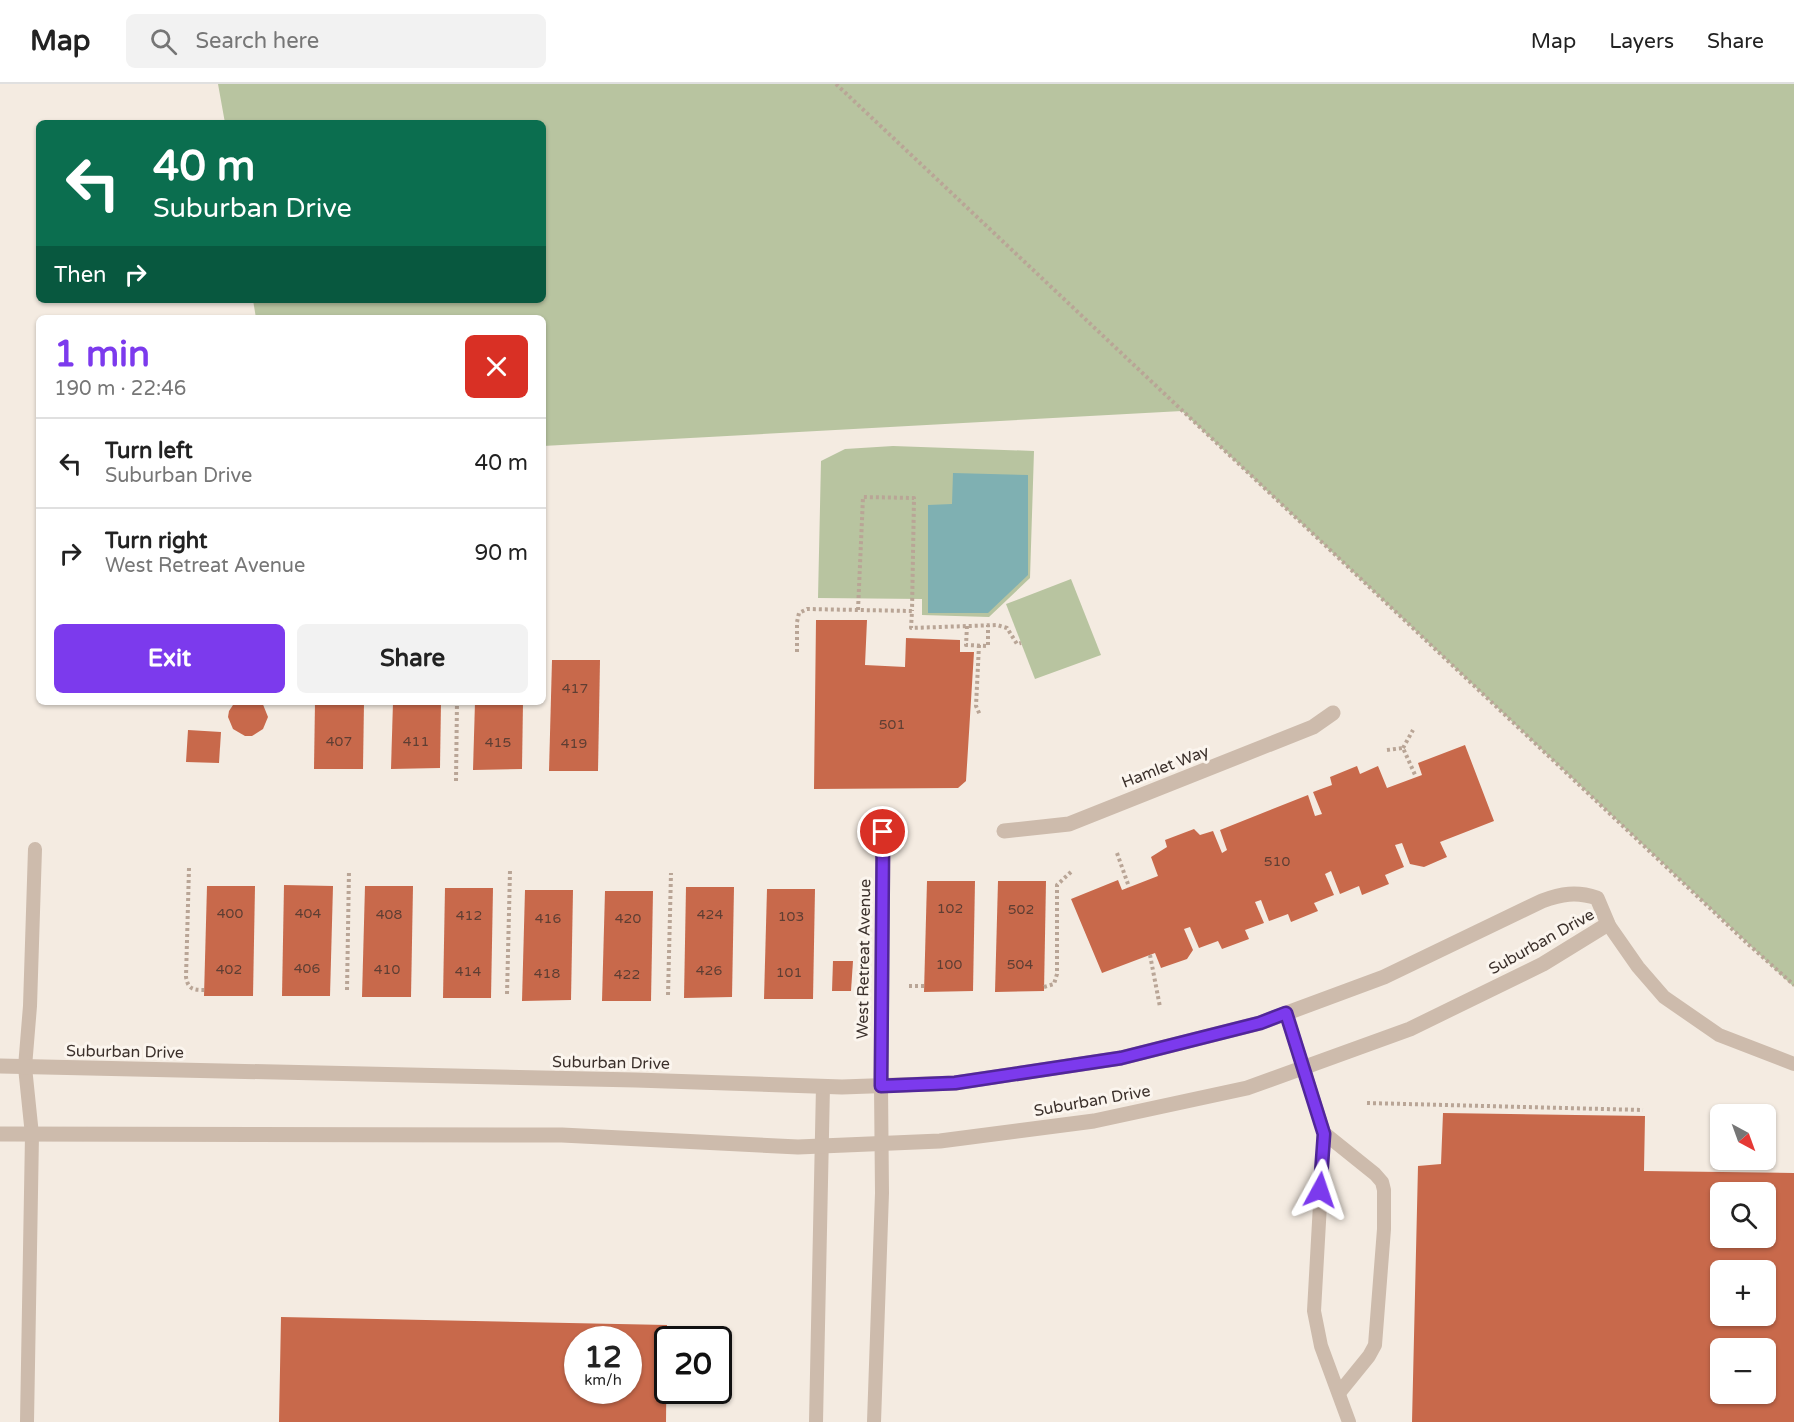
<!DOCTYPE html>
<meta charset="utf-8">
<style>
body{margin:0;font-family:"Varela Round",sans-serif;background:#f2f2f2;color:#222;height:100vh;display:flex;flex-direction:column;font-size:22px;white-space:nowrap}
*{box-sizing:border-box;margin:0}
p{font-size:20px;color:#767676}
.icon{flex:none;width:33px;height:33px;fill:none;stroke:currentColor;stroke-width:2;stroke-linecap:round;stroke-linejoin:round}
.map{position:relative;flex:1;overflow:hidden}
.sheet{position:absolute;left:36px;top:231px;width:510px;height:390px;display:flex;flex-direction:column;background:#fff;border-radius:9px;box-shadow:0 2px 4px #0004}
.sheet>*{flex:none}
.banner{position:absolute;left:36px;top:36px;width:510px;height:183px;border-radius:9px;box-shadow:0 2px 4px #0004;background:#0b6e4f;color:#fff;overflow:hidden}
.needle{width:39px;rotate:139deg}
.controls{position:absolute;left:1710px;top:1020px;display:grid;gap:12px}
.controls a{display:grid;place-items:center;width:66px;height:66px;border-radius:9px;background:#fff;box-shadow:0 2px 4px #0004;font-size:30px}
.speed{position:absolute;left:564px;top:1242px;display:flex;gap:12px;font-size:30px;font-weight:700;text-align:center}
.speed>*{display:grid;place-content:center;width:78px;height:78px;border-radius:50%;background:#fff;box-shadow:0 2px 4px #0004;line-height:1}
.speed small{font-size:15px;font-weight:400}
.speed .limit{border:3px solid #111;border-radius:9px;background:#fff;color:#111}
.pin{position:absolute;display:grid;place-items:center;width:51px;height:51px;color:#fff;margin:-26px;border:3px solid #fff;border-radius:50%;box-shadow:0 2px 6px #0007}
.me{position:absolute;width:66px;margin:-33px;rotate:5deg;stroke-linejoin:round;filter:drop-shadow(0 0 4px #0008)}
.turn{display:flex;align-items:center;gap:21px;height:126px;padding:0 18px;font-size:27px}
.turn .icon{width:78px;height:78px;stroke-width:2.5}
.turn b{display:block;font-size:42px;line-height:51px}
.then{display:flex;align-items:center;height:57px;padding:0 18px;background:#0003;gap:12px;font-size:22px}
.round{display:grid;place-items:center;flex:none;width:63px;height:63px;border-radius:9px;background:#f2f2f2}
.head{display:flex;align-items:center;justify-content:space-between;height:102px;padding:0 18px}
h1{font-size:36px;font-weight:800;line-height:45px;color:#7c3aed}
.primary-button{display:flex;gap:12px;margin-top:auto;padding:12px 18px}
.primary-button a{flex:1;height:69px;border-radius:9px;background:#7c3aed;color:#fff;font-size:24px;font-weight:800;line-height:69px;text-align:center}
.primary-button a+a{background:#f2f2f2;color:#222}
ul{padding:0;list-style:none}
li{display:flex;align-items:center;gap:18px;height:90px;padding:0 18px;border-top:2px solid #e0e0e0}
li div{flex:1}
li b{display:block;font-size:22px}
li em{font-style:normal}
header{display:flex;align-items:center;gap:36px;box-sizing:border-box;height:84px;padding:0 30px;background:#fff;border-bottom:2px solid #e0e0e0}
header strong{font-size:28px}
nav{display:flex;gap:33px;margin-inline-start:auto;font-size:21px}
.search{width:420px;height:54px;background:#f2f2f2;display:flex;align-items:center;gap:15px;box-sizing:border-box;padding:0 21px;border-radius:9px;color:#767676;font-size:22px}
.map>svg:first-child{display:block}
</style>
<header>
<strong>Map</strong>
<div class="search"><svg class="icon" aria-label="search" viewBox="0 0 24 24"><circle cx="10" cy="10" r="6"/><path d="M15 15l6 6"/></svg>Search here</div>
<nav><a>Map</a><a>Layers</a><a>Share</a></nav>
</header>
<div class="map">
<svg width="1794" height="1338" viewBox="0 0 1794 1338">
<rect width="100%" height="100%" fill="#f4ebe1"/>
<g fill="#b8c4a0">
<polygon points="218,0 1794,0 1794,903 1182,327 543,362 543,234 256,234 253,216 543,216 543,39 225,39"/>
<polygon points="893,362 1034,367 1030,494 989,533 922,531 922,515 818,514 821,377 845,365"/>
<polygon points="1071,495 1101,571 1035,595 1006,520"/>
</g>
<polygon fill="#7fb0b2" points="953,389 1028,391 1028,491 988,529 928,529 928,421 952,420"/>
<g fill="#c8694b" fill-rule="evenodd">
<polygon points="816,536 867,536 865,581 905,583 906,554 960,556 960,568 974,568 966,697 958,704 814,705"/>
<polygon points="552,576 600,576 598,687 549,687"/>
<polygon points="235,618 262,618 268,633 263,645 252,652 245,652 233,645 228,633 229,627"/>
<polygon points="315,618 364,618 363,685 314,685"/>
<polygon points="393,618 441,618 440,684 391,685"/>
<polygon points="475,618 523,618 522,685 473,686"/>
<polygon points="188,646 221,648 219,679 186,678"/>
<polygon points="1465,661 1494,737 1440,758 1447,773 1424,783 1410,780 1402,759 1395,761 1404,783 1385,791 1389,800 1362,811 1359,802 1340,810 1331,787 1325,790 1334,811 1314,819 1318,827 1291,838 1288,830 1269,837 1261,816 1255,818 1264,839 1245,846 1249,855 1222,865 1218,857 1199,864 1190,843 1184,845 1193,866 1187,875 1161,884 1155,869 1102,889 1071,815 1118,796 1122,806 1158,792 1151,773 1167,763 1165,756 1194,745 1200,751 1213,747 1222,769 1227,766 1220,746 1308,711 1315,732 1322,730 1313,708 1332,701 1330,693 1357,682 1360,690 1378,682 1387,704 1422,691 1418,679"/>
<polygon points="927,797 975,797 973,907 924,908"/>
<polygon points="998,797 1046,797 1044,907 995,908"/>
<polygon points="284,801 333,802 330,912 282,912"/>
<polygon points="207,802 255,802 253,912 204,912"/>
<polygon points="365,802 413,802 411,913 362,913"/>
<polygon points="686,803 734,803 732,913 684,914"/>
<polygon points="445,804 493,804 491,914 443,914"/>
<polygon points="767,805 815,805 813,915 764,915"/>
<polygon points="525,806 573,806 571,916 522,917"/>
<polygon points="605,807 653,807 651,917 602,917"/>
<polygon points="833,877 853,877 851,907 832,907"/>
<path d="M 1443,1029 L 1645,1032 L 1644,1087 L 1794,1089 L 1794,1338 L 1412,1338 L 1418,1082 L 1441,1080 ZM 1720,1108 L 1766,1108 L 1766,1154 L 1720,1154 ZM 1720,1186 L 1766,1186 L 1766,1232 L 1720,1232 ZM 1720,1264 L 1766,1264 L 1766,1310 L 1720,1310 Z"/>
<path d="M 281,1233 L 667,1241 L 666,1338 L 279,1338 ZM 578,1256 L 628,1256 L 628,1306 L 578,1306 Z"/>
</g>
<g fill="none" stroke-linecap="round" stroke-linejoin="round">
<g stroke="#b9a596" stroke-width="4" stroke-dasharray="3 3" stroke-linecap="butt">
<polyline points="836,0 1749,861 1794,901"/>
<polyline points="858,526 863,413 914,414 912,527"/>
<polyline points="967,542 966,561 988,562 988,541"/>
<polyline points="979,561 976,622 980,631"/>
<polyline points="797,568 797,538 799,529 807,525 912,527 911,544 997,541 1007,544 1017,560 1021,559"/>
<polyline points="1403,664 1413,646"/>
<polyline points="1387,666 1403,664 1416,693"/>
<polyline points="456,697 457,618"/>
<polyline points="1117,769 1129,803"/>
<path d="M 189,784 L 186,893 C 188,905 193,906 204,906"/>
<polyline points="1150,871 1160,923"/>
<polyline points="909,902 924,902"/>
<polyline points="1044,903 1054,900 1057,890 1057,801 1073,786"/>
<polyline points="347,906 349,786"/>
<polyline points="507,910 510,787"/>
<polyline points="668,911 671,789"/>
<polyline points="1367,1019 1643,1026"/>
</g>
<g stroke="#cdbbac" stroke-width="14">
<polyline points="1608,840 1638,883 1664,913 1719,951 1794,980"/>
<polyline points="1286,929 1324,1049 1314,1227 1321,1262 1349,1338"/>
<polyline points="1324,1049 1375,1090 1382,1098 1384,1106 1384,1145 1375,1261 1369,1272 1339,1309"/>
<polyline points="27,1338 32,1051 25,983 30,922 35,765"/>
<polyline points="816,1338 823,1002"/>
<polyline points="874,1338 882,1109 881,1002"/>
</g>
<g stroke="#cdbbac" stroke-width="15">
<polyline points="1004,747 1069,740 1313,643 1333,629"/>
<path d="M 0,982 L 636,996 L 842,1003 L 955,999 L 1121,974 L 1260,939 L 1384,893 L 1542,817 C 1561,810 1576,807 1597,814 L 1608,840 L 1543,880 L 1410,945 L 1247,1004 L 1094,1037 L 940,1057 L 798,1063 L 562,1051 L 0,1050"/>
<polyline points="881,1002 883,748"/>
</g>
</g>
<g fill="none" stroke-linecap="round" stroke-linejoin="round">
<defs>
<polyline id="route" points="883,748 881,1002 955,999 1121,974 1260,939 1286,929 1324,1050 1320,1106"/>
</defs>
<use href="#route" stroke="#51269a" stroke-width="15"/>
<use href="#route" stroke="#7c3aed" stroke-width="10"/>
</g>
<g text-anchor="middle" stroke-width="6" stroke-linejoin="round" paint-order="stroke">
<g font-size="14" fill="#5e3e33">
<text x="575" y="609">417</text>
<text x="892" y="645">501</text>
<text x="339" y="662">407</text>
<text x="416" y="662">411</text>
<text x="498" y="663">415</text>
<text x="574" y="664">419</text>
<text x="1277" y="782">510</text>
<text x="950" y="829">102</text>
<text x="1021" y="830">502</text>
<text x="230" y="834">400</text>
<text x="308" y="834">404</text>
<text x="389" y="835">408</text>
<text x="710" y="835">424</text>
<text x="469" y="836">412</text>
<text x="791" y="837">103</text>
<text x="548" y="839">416</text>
<text x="628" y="839">420</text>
<text x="949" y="885">100</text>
<text x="1020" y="885">504</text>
<text x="307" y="889">406</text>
<text x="229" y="890">402</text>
<text x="387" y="890">410</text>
<text x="709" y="891">426</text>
<text x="468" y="892">414</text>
<text x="789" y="893">101</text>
<text x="547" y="894">418</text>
<text x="627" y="895">422</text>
</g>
<g font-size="16" fill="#3b302b" stroke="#fbf5ee">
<text transform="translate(1165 682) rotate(-21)" y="6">Hamlet Way</text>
<text transform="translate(1541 857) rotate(-29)" y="6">Suburban Drive</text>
<text transform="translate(863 875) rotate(-89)" y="6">West Retreat Avenue</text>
<text transform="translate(125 967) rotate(1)" y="6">Suburban Drive</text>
<text transform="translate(611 978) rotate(1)" y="6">Suburban Drive</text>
<text transform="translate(1092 1016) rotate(-10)" y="6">Suburban Drive</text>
</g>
</g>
</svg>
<div class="controls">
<a><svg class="needle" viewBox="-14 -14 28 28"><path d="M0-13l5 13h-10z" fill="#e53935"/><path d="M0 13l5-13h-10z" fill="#767676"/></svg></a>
<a><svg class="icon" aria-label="search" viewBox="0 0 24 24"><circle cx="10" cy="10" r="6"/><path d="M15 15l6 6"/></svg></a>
<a>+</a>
<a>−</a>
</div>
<div class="speed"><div>12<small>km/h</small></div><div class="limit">20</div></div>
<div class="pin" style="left:883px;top:748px;background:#d93025"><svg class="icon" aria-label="arrive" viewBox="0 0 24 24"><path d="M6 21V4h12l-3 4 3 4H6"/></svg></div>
<svg class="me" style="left:1320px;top:1106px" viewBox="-20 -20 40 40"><path d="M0-17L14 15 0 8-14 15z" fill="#7c3aed" stroke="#fff" stroke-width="4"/></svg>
<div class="banner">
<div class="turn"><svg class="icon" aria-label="left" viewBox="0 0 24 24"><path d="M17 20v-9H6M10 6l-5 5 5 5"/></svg><div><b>40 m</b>Suburban Drive</div></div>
<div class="then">Then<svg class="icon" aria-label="right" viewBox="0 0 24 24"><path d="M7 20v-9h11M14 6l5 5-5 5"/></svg></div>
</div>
<section class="sheet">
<div class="head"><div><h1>1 min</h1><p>190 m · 22:46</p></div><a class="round" style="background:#d93025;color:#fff"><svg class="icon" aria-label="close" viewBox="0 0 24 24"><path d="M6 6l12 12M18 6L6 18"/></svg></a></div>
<ul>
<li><svg class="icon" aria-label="left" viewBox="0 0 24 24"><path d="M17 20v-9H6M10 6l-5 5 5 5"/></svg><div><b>Turn left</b><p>Suburban Drive</p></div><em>40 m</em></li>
<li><svg class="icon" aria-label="right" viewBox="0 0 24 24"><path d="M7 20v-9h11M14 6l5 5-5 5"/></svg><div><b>Turn right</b><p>West Retreat Avenue</p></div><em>90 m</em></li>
</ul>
<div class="primary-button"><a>Exit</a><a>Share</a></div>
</section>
</div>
